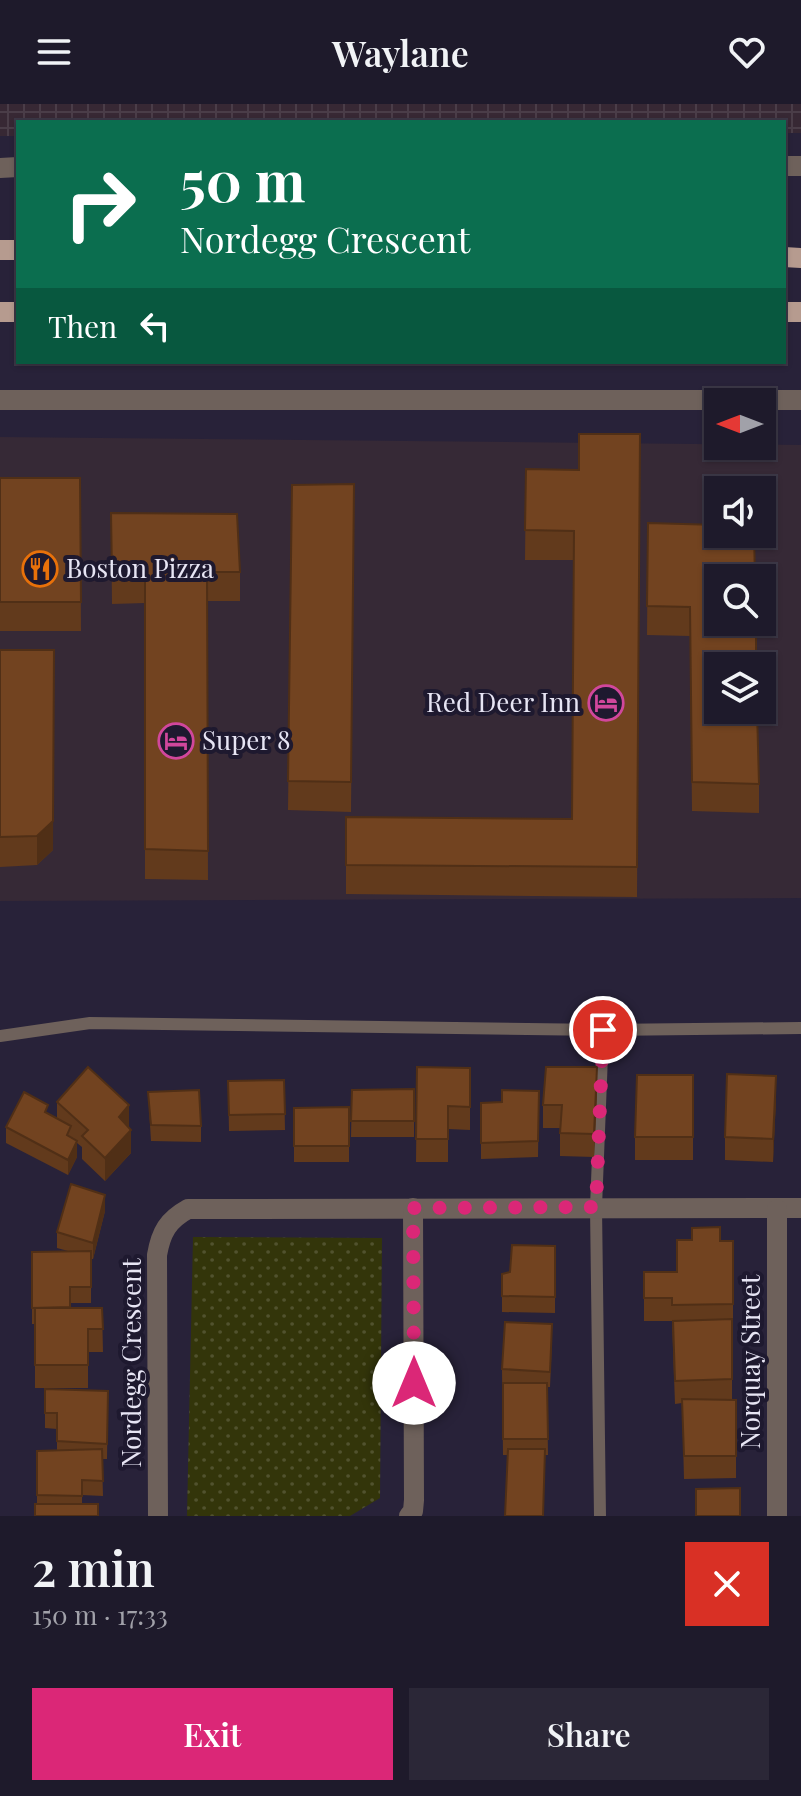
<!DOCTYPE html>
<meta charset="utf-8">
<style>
body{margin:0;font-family:"Playfair Display",serif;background:#2b2737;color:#f1f3f6;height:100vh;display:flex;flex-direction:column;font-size:30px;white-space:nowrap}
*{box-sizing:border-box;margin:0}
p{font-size:26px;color:#a1a1a9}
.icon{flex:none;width:44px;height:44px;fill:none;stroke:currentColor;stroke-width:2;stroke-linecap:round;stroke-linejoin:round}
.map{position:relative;height:1412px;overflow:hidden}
.panel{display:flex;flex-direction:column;background:#1e1a2b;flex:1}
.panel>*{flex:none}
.top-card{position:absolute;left:16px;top:16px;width:770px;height:244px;border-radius:0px;box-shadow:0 2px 6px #0004,0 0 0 2px #3c3847;background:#0b6e4f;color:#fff;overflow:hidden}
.needle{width:52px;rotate:270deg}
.controls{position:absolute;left:704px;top:284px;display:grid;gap:16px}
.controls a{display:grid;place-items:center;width:72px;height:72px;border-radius:0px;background:#1e1a2b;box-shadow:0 2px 6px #0004,0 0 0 2px #3c3847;font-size:40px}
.pin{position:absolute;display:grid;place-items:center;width:68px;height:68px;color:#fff;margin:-34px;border:4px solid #fff;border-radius:50%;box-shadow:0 2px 8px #0007}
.me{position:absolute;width:88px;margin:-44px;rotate:0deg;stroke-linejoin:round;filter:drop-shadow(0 0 6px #0008)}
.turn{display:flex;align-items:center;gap:28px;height:168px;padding:0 32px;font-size:36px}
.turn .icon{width:104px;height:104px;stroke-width:2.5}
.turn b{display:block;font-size:56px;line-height:68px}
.then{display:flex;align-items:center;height:76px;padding:0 32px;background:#0003;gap:16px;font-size:30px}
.round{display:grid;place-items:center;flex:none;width:84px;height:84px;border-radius:0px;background:#2b2737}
.overview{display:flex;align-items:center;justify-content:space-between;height:136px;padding:0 32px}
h1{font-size:48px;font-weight:600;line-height:60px}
.button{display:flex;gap:16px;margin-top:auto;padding:16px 32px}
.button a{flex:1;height:92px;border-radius:0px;background:#db2777;color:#fff;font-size:32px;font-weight:600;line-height:92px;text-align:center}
.button a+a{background:#2b2737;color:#f1f3f6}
header{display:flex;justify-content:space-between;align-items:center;height:104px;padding:0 32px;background:#1e1a2b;font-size:36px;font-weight:600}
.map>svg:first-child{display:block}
</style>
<header><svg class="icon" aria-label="menu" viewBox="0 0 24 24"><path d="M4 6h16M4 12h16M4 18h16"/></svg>Waylane<svg class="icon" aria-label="heart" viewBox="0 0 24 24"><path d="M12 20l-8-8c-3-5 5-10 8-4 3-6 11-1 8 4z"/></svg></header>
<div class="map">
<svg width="801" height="1412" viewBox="0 0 801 1412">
<defs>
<pattern id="industrial-grid" width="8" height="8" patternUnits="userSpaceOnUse" patternTransform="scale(2)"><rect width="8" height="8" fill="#372834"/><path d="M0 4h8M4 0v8" fill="none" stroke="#4a3d48"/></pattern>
<pattern id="park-dots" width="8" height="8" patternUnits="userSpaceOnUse" patternTransform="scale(2)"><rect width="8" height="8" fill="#33350a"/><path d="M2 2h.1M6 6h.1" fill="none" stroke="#51522e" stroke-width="1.8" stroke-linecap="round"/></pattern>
</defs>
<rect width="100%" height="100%" fill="#282239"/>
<path fill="#362936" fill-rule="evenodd" d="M 0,333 L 801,341 L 801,794 L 0,797 ZM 718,386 L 762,386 L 762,430 L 718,430 ZM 718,474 L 762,474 L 762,518 L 718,518 ZM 718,562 L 762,562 L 762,606 L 718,606 Z"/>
<polygon fill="url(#industrial-grid)" points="0,0 801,0 801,29 784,29 784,18 18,18 18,32 0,32"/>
<polygon fill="url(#park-dots)" points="193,1133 382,1134 380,1394 350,1412 187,1412"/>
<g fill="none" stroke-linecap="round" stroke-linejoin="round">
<g stroke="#6e615b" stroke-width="12">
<polyline points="0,932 90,919 603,926 801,924"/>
<polyline points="600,1412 596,1103 603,926"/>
</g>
<g stroke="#6e615b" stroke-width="20">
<polyline points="784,62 801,62"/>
<polyline points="0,64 18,63"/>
<polyline points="0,296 801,296"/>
<path d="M 158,1412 L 157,1151 C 161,1128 168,1116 188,1105 L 801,1104"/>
<polyline points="409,1412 413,1407 414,1396 413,1104"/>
<polyline points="777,1412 777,1105"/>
</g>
<g stroke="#b69b8f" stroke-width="20">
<polyline points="0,146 18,146"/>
<polyline points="784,153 801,154"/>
<polyline points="0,208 18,208"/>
<polyline points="784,208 801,208"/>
</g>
</g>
<g fill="#623a1c">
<polygon points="640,330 637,793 346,790 346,713 572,715 574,456 525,456 526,365 579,366"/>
<polygon points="0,374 80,374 81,527 0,527"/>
<polygon points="354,380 351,708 288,706 292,381"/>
<polygon points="111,409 240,468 240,497 207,497 208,776 145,775 145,499 112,500"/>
<polygon points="648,419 718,421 759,680 759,709 692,707 690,532 647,531"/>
<polygon points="0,546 53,746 37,761 0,763"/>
<polygon points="417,963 470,964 470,1026 448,1025 448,1058 416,1058"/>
<polygon points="693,971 693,1056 635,1056 635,1033"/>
<polygon points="284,976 285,1026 229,1027 228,977"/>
<polygon points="414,985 414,1033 351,1033 352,986"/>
<polygon points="597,986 594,1053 560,1052 560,1024 543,1024 543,1001"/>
<polygon points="539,987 538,1053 481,1055 481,999 502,998"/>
<polygon points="148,988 201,1022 201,1038 151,1037"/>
<polygon points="776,995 773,1058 725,1056 725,1033"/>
<polygon points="57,998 129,1024 131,1049 105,1077 82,1055 82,1043 77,1039 77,1053 68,1071 6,1039 6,1023 48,1010 57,1014"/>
<polygon points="349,1003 349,1058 294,1058 294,1004"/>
<polygon points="105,1107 93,1155 91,1155 91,1199 70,1199 70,1204 102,1204 103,1248 88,1248 88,1284 35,1284 35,1220 32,1220 32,1148 68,1147 57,1144 57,1128"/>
<polygon points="720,1137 733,1137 733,1223 732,1223 732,1296 736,1296 736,1374 684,1375 682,1299 675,1300 672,1217 644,1217 644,1168 677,1168"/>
<polygon points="555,1142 555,1209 502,1208 502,1170 510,1168"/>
<polygon points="552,1236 550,1283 547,1283 548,1351 503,1351 502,1265"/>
<polygon points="45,1285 108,1287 107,1355 102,1355 103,1392 82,1391 82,1400 37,1400 37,1347 57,1347 57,1325 45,1324"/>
</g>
<g fill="#502f16">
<polygon points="54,546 53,746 37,761 37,732"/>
<polygon points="597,963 597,986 594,1053 594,1030"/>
<polygon points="776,972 776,995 773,1058 773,1035"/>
<polygon points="129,1001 129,1024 119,1013"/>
<polygon points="131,1026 131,1049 105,1077 105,1054"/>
<polygon points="77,1037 77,1053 68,1071 68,1056"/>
<polygon points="105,1091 105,1107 93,1155 93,1139"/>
</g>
<g fill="#724320" stroke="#502f16" stroke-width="2">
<polygon points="579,330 640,330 637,763 346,761 346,713 572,715 574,427 525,426 526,365 579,366"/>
<polygon points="0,374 80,374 81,498 0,498"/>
<polygon points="354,380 351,678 288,677 292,381"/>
<polygon points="111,409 237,410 240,468 207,468 208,747 145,745 145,470 112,470"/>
<polygon points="648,419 718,421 718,430 754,430 755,474 718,474 718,518 756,518 756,562 718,562 718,606 757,606 759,680 692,678 690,503 647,502"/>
<polygon points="0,546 54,546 53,717 37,732 0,733"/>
<polygon points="88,963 129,1001 119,1013 131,1026 105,1054 82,1032 88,1026 57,998"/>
<polygon points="417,963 470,964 470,1003 448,1002 448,1035 416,1035"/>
<polygon points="546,963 597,963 594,1030 560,1029 562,1001 543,1001"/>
<polygon points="727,970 776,972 773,1035 725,1033"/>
<polygon points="637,971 693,971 693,1033 635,1033"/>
<polygon points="284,976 285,1010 229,1011 228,977"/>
<polygon points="414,985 414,1017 351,1017 352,986"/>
<polygon points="199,986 201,1022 151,1021 148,988"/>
<polygon points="502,986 539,987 538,1037 481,1039 481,999 502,998"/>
<polygon points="24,988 48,1001 45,1008 71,1022 67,1031 77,1037 68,1056 6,1023"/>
<polygon points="349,1003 349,1042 294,1042 294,1004"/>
<polygon points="71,1080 105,1091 93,1139 57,1128"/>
<polygon points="720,1123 720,1137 733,1137 733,1200 672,1201 672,1194 644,1194 644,1168 677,1168 677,1136 692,1136 692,1124"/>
<polygon points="512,1141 555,1142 555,1193 502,1192 502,1170 510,1168"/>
<polygon points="91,1147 91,1183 70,1183 70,1203 32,1204 32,1148"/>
<polygon points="35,1204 102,1204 103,1225 88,1225 88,1261 35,1261"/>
<polygon points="732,1215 732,1275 675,1277 673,1217"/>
<polygon points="505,1218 552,1220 550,1268 502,1265"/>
<polygon points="503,1279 547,1279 548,1335 503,1335"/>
<polygon points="45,1285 108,1287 107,1340 57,1337 57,1309 45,1309"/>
<polygon points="682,1295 736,1296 736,1352 684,1352"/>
<polygon points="102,1345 103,1377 82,1376 82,1392 37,1391 37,1347"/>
<polygon points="508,1345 545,1345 543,1412 505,1412"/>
<polygon points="740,1384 740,1412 696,1412 696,1385"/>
<rect x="35" y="1400" width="63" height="12"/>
</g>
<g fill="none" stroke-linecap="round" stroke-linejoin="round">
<polyline stroke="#db2777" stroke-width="14" stroke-dasharray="0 25.2" points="414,1279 413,1104 596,1103 603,926"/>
</g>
<defs>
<symbol id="restaurant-ring" viewBox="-11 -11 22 22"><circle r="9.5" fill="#1e192f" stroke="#e8710a" stroke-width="1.5"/><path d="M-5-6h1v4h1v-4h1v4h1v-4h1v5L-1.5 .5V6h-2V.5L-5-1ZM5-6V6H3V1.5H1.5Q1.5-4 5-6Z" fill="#e8710a"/></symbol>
<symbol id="hotel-ring" viewBox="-11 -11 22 22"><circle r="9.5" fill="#1e192f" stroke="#d1479c" stroke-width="1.5"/><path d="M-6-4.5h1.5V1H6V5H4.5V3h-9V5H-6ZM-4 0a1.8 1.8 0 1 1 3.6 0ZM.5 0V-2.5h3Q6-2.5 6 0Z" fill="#d1479c"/></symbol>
</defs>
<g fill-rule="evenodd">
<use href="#restaurant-ring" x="20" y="445" width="40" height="40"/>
<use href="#hotel-ring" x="586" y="579" width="40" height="40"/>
<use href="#hotel-ring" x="156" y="617" width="40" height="40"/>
</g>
<g text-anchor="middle" stroke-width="8" stroke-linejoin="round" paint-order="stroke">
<g font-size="26" fill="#e7e5f4" stroke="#1e192f" text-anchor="start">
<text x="66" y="474">Boston Pizza</text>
<text x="580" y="608" text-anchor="end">Red Deer Inn</text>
<text x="202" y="646">Super 8</text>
</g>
<g font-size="26" fill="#e7e5f4" stroke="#1e192f">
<text transform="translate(751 1258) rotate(-90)" y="9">Norquay Street</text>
<text transform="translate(132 1259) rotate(-90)" y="9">Nordegg Crescent</text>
</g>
</g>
</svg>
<div class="controls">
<a><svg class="needle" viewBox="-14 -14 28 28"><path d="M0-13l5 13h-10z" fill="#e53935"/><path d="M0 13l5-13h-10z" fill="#a1a1a9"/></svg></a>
<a><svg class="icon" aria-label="sound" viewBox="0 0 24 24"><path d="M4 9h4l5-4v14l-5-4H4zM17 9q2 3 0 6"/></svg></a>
<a><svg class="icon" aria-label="search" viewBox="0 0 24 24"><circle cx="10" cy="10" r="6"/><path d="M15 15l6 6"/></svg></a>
<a><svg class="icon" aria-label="layers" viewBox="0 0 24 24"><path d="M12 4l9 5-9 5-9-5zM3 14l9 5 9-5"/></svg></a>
</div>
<div class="pin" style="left:603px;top:926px;background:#d93025"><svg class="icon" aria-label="arrive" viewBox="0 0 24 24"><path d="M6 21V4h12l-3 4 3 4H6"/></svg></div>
<svg class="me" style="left:414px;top:1279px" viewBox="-20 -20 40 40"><circle r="19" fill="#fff"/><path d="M0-13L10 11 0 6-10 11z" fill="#db2777"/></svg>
<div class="top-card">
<div class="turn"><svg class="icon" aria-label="right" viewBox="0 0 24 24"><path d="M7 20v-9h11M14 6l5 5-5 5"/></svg><div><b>50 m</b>Nordegg Crescent</div></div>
<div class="then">Then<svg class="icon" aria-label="left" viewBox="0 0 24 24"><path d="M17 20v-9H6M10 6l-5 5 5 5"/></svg></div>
</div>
</div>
<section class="panel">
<div class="overview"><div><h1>2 min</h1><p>150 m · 17:33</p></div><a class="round" style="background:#d93025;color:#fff"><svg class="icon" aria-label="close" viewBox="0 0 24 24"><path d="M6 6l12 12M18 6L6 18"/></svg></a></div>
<div class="button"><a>Exit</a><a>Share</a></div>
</section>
